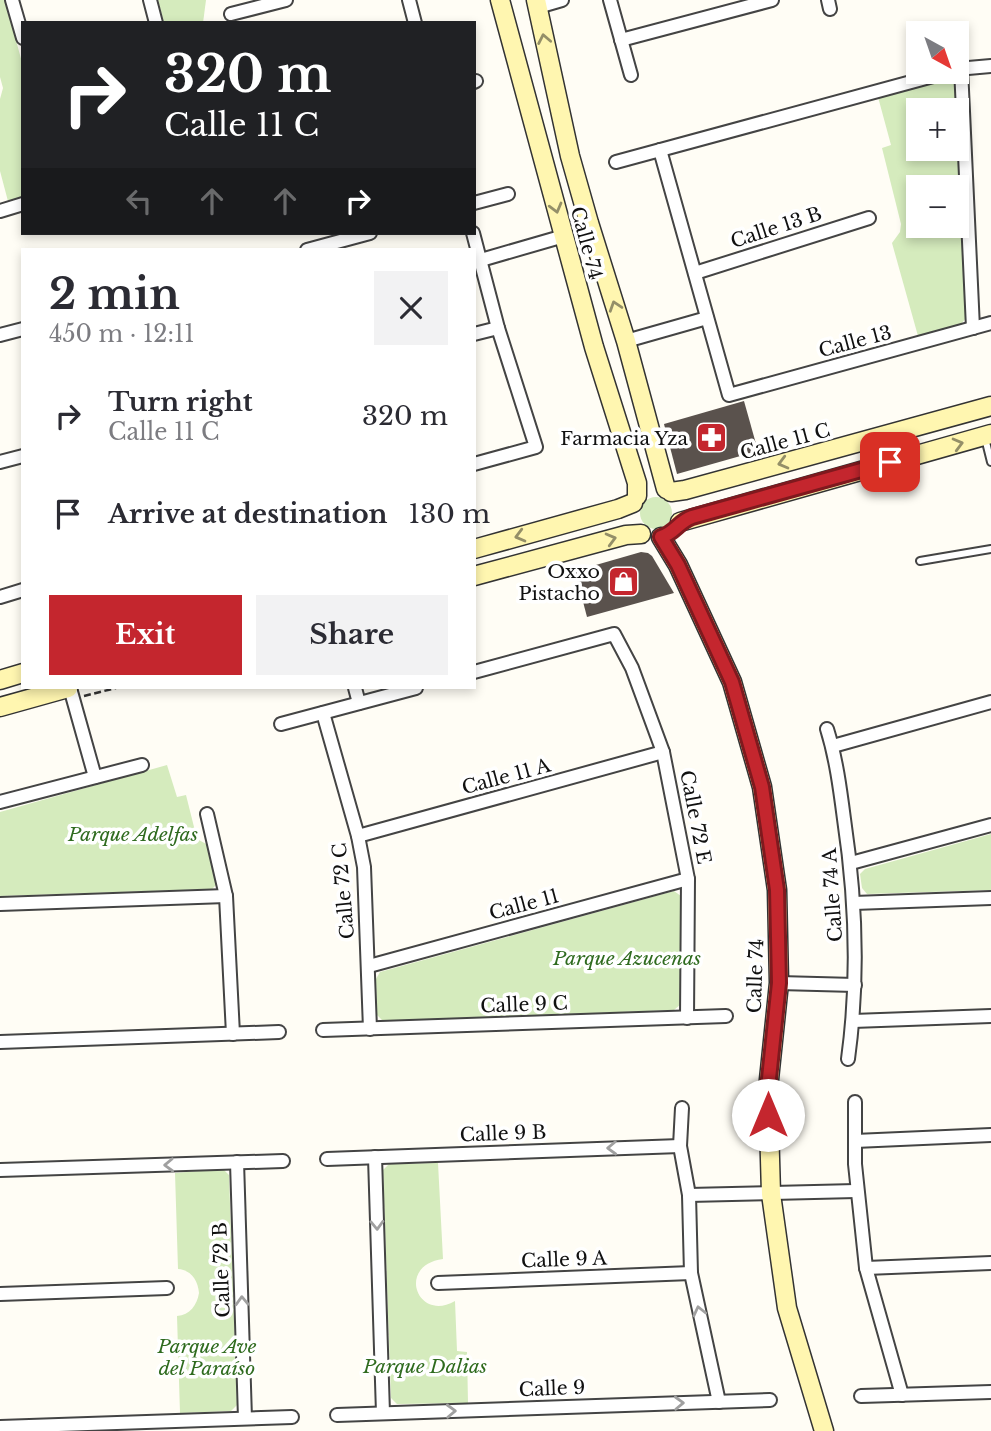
<!DOCTYPE html>
<meta charset="utf-8">
<style>
body{margin:0;font-family:"Libre Baskerville",serif;background:#f2f2f3;color:#2b2b33;height:100vh;display:flex;flex-direction:column;font-size:26px;white-space:nowrap}
*{box-sizing:border-box;margin:0}
p{font-size:23px;color:#7c7c81}
.icon{flex:none;width:38px;height:38px;fill:none;stroke:currentColor;stroke-width:2;stroke-linecap:round;stroke-linejoin:round}
.map{position:relative;flex:1;overflow:hidden}
.details{position:absolute;left:21px;top:248px;width:455px;height:441px;display:flex;flex-direction:column;background:#fff;border-radius:0px;box-shadow:0 4px 10px #0003}
.details>*{flex:none}
.banner{position:absolute;left:21px;top:21px;width:455px;height:214px;border-radius:0px;box-shadow:0 4px 10px #0003;background:#202124;color:#fff;overflow:hidden}
.needle{width:46px;rotate:140deg}
.tools{position:absolute;left:906px;top:21px;display:grid;gap:14px}
.tools a{display:grid;place-items:center;width:63px;height:63px;border-radius:0px;background:#fff;box-shadow:0 4px 10px #0003;font-size:35px}
.pin{position:absolute;display:grid;place-items:center;width:60px;height:60px;color:#fff;margin:-30px;border-radius:14px;box-shadow:0 4px 10px #0006}
.me{position:absolute;width:77px;margin:-38px;rotate:0deg;stroke-linejoin:round;filter:drop-shadow(0 0 5px #0008)}
.turn{display:flex;align-items:center;gap:24px;height:147px;padding:0 28px;font-size:32px}
.turn .icon{width:91px;height:91px;stroke-width:2.5}
.turn b{display:block;font-size:49px;line-height:60px}
.lanes{display:flex;align-items:center;height:66px;padding:0 28px;background:#0003;justify-content:center;gap:35px;direction:ltr}
.lanes .off{opacity:.35}
.round{display:grid;place-items:center;flex:none;width:74px;height:74px;border-radius:0px;background:#f2f2f3}
.headline{display:flex;align-items:center;justify-content:space-between;height:119px;padding:0 28px}
h1{font-size:42px;font-weight:700;line-height:52px}
.button{display:flex;gap:14px;margin-top:auto;padding:14px 28px}
.button a{flex:1;height:80px;border-radius:0px;background:#c4262e;color:#fff;font-size:28px;font-weight:700;line-height:80px;text-align:center}
.button a+a{background:#f2f2f3;color:#2b2b33}
ul{padding:0;list-style:none}
li{display:flex;align-items:center;gap:21px;height:98px;padding:0 28px}
li div{flex:1}
li b{display:block;font-size:26px}
li em{font-style:normal}
.map>svg:first-child{display:block}
</style>
<div class="map">
<svg width="991" height="1431" viewBox="0 0 991 1431">
<rect width="100%" height="100%" fill="#fffdf5"/>
<g fill="#d5ebbd" fill-rule="evenodd">
<polygon points="0,0 5,0 23,66 23,201 9,205 0,171 0,99 3,88 0,77"/>
<polygon points="158,0 206,0 203,23 164,23"/>
<path d="M 948,78 L 956,83 L 957,110 L 919,110 L 919,149 L 957,149 L 957,118 L 966,318 L 961,324 L 918,336 L 892,243 L 900,232 L 901,224 L 882,148 L 891,145 L 878,97 ZM 919,187 L 957,187 L 957,226 L 919,226 Z"/>
<circle cx="656" cy="513" r="16"/>
<polygon points="167,765 177,797 186,795 197,839 208,845 219,882 212,889 0,896 0,812"/>
<polygon points="991,834 991,890 867,894 862,888 860,874 865,869"/>
<polygon points="674,891 681,896 681,1004 674,1010 383,1021 377,1015 376,979 380,972"/>
<path d="M 438,1163 L 443,1259 C 396,1265 417,1323 455,1301 L 457,1351 L 467,1352 L 468,1403 L 397,1404 L 391,1398 L 383,1170 L 389,1164 Z"/>
<path d="M 223,1169 L 229,1175 L 237,1405 L 231,1411 L 180,1413 L 177,1316 C 190,1315 197,1305 199,1293 C 198,1280 191,1270 178,1269 L 175,1173 Z"/>
</g>
<g fill="#5a524d">
<polygon points="744,401 758,451 677,474 664,424"/>
<polygon points="641,552 648,553 652,556 674,593 587,617 575,571"/>
</g>
<g fill="none" stroke-linecap="round" stroke-linejoin="round">
<defs>
<g id="lane">
<polyline points="985,438 991,462"/>
<polyline points="920,561 991,549"/>
</g>
<g id="street">
<polyline points="12,0 23,38"/>
<polyline points="150,0 156,23"/>
<polyline points="409,0 415,23"/>
<polyline points="610,0 631,75"/>
<polyline points="828,0 830,9"/>
<polyline points="538,7 562,0"/>
<polyline points="231,14 286,0"/>
<polyline points="621,40 772,0"/>
<polyline points="961,68 973,328"/>
<polyline points="957,69 991,66"/>
<polyline points="474,82 476,81"/>
<polyline points="660,150 729,395 991,323"/>
<polyline points="616,162 948,72"/>
<polyline points="474,203 508,194"/>
<polyline points="0,211 23,204"/>
<polyline points="473,233 498,328 536,447 474,464"/>
<polyline points="307,250 370,233"/>
<polyline points="481,260 564,236"/>
<polyline points="695,273 869,218"/>
<polyline points="474,334 498,328"/>
<polyline points="0,335 23,329"/>
<polyline points="626,341 707,318"/>
<polyline points="0,462 23,456"/>
<polyline points="0,597 23,590"/>
<polyline points="474,672 614,634 632,668 663,752 688,879 687,1018"/>
<polyline points="70,688 95,777"/>
<polyline points="355,688 359,703"/>
<polyline points="323,713 358,836 364,867 370,1029"/>
<polyline points="281,724 416,688"/>
<path d="M 827,729 C 836,758 840,788 844,819 C 856,899 859,979 848,1059"/>
<polyline points="833,746 991,702"/>
<polyline points="0,802 142,765"/>
<polyline points="207,814 226,896 233,1034"/>
<polyline points="358,836 663,752"/>
<polyline points="851,863 991,825"/>
<polyline points="854,903 991,898"/>
<polyline points="0,904 226,896"/>
<polyline points="369,966 688,879"/>
<polyline points="779,983 855,985"/>
<polyline points="853,1021 991,1016"/>
<polyline points="323,1030 726,1016"/>
<polyline points="0,1042 279,1032"/>
<polyline points="855,1102 855,1164 866,1268 902,1395"/>
<polyline points="682,1108 680,1146 689,1195 691,1273 719,1402"/>
<polyline points="855,1141 991,1135"/>
<polyline points="375,1157 383,1413"/>
<polyline points="327,1159 680,1146"/>
<polyline points="237,1162 245,1418"/>
<polyline points="0,1170 283,1161"/>
<polyline points="689,1195 856,1191"/>
<polyline points="866,1268 991,1263"/>
<polyline points="438,1283 691,1273"/>
<polyline points="0,1294 167,1288"/>
<polyline points="861,1396 991,1392"/>
<polyline points="337,1415 770,1400"/>
<polyline points="0,1427 292,1417"/>
</g>
<g id="secondary">
<polyline points="500,0 594,347 637,483 637,496"/>
<polyline points="536,0 570,156 589,223 626,341 666,489"/>
<polyline points="671,492 685,490 991,406"/>
<polyline points="680,522 991,434"/>
<polyline points="661,537 678,565 732,682 762,787 777,890 779,983 768,1089 771,1194 787,1308 824,1431"/>
<polyline points="474,549 618,509 633,503"/>
<polyline points="474,576 626,535 641,534"/>
<polyline points="0,680 23,673"/>
<polyline points="0,707 68,688"/>
</g>
</defs>
<use href="#lane" stroke="#444" stroke-width="10"/>
<use href="#street" stroke="#444" stroke-width="16"/>
<use href="#secondary" stroke="#333" stroke-width="21"/>
<polyline stroke="#333" stroke-width="2.5" stroke-dasharray="7 3.5" stroke-linecap="butt" points="84,696 116,688"/>
<use href="#lane" stroke="#fff" stroke-width="6"/>
<use href="#street" stroke="#fff" stroke-width="12"/>
<use href="#secondary" stroke="#fff6b0" stroke-width="18"/>
</g>
<defs><path id="oneway-chevron" d="M-2-3.5L2.5 0L-2 3.5" fill="none" stroke-width="1.6" stroke-linecap="round" stroke-linejoin="round" transform="scale(1.75)"/></defs>
<g stroke="#948f68">
<use href="#oneway-chevron" transform="translate(544 39) rotate(-101)"/>
<use href="#oneway-chevron" transform="translate(556 208) rotate(75)"/>
<use href="#oneway-chevron" transform="translate(615 306) rotate(-108)"/>
<use href="#oneway-chevron" transform="translate(958 444) rotate(-15)"/>
<use href="#oneway-chevron" transform="translate(783 463) rotate(165)"/>
<use href="#oneway-chevron" transform="translate(520 536) rotate(165)"/>
<use href="#oneway-chevron" transform="translate(611 539) rotate(-15)"/>
</g>
<g stroke="#a0a0a0">
<use href="#oneway-chevron" transform="translate(612 1148) rotate(178)"/>
<use href="#oneway-chevron" transform="translate(169 1165) rotate(178)"/>
<use href="#oneway-chevron" transform="translate(377 1225) rotate(88)"/>
<use href="#oneway-chevron" transform="translate(242 1301) rotate(-92)"/>
<use href="#oneway-chevron" transform="translate(699 1311) rotate(-103)"/>
<use href="#oneway-chevron" transform="translate(679 1403) rotate(-2)"/>
<use href="#oneway-chevron" transform="translate(451 1411) rotate(-2)"/>
</g>
<g fill="none" stroke-linecap="round" stroke-linejoin="round">
<defs>
<path id="route" d="M 768,1115 L 768,1088 L 779,983 L 777,890 L 762,787 L 732,682 L 678,565 L 661,537 C 675,533 678,522 692,517 L 890,462"/>
</defs>
<use href="#route" stroke="#7f191e" stroke-width="18"/>
<use href="#route" stroke="#c4262e" stroke-width="12"/>
</g>
<defs>
<symbol id="pharmacy-square" viewBox="-11 -11 22 22"><rect x="-9" y="-9" width="18" height="18" rx="4" fill="#c4262e" stroke="#fff"/><path d="M-2-6h4v4h4v4h-4v4h-4v-4h-4v-4h4Z" fill="#fff"/></symbol>
<symbol id="shop-square" viewBox="-11 -11 22 22"><rect x="-9" y="-9" width="18" height="18" rx="4" fill="#c4262e" stroke="#fff"/><path d="M-5-2.5h2.3a2.7 3.5 0 0 1 5.4 0H5L5.5 6h-11ZM-1.5-2.5h3a1.5 2.3 0 0 0-3 0Z" fill="#fff"/></symbol>
</defs>
<g fill-rule="evenodd">
<use href="#pharmacy-square" x="694" y="420" width="35" height="35"/>
<use href="#shop-square" x="606" y="564" width="35" height="35"/>
</g>
<g text-anchor="middle" stroke-width="7" stroke-linejoin="round" paint-order="stroke">
<g font-size="19" fill="#111" stroke="#fff">
<text transform="translate(776 227) rotate(-18)" y="7">Calle 13 B</text>
<text transform="translate(587 243) rotate(75)" y="7">Calle 74</text>
<text transform="translate(855 341) rotate(-15)" y="7">Calle 13</text>
<text transform="translate(785 441) rotate(-15)" y="7">Calle 11 C</text>
<text transform="translate(506 776) rotate(-15)" y="7">Calle 11 A</text>
<text transform="translate(696 817) rotate(79)" y="7">Calle 72 E</text>
<text transform="translate(343 891) rotate(-95)" y="7">Calle 72 C</text>
<text transform="translate(832 895) rotate(-94)" y="7">Calle 74 A</text>
<text transform="translate(524 904) rotate(-15)" y="7">Calle 11</text>
<text transform="translate(755 976) rotate(-88)" y="7">Calle 74</text>
<text transform="translate(524 1004) rotate(-2)" y="7">Calle 9 C</text>
<text transform="translate(503 1133) rotate(-2)" y="7">Calle 9 B</text>
<text transform="translate(564 1259) rotate(-2)" y="7">Calle 9 A</text>
<text transform="translate(221 1270) rotate(-92)" y="7">Calle 72 B</text>
<text transform="translate(552 1388) rotate(-2)" y="7">Calle 9</text>
</g>
<g font-size="19" fill="#111" stroke="#fff" text-anchor="end">
<text x="688" y="445">Farmacia Yza</text>
<text x="600" y="578">Oxxo<tspan x="600" dy="22">Pistacho</tspan></text>
</g>
<g font-size="19" font-style="italic" fill="#2f6b1f" stroke="#fff">
<text x="133" y="841">Parque Adelfas</text>
<text x="627" y="965">Parque Azucenas</text>
<text x="207" y="1353">Parque Ave<tspan x="207" dy="22">del Paraíso</tspan></text>
<text x="425" y="1373">Parque Dalias</text>
</g>
</g>
</svg>
<div class="tools">
<a><svg class="needle" viewBox="-14 -14 28 28"><path d="M0-13l5 13h-10z" fill="#e53935"/><path d="M0 13l5-13h-10z" fill="#7c7c81"/></svg></a>
<a>+</a>
<a>−</a>
</div>
<div class="pin" style="left:890px;top:462px;background:#d93025"><svg class="icon" aria-label="arrive" viewBox="0 0 24 24"><path d="M6 21V4h12l-3 4 3 4H6"/></svg></div>
<svg class="me" style="left:768px;top:1115px" viewBox="-20 -20 40 40"><circle r="19" fill="#fff"/><path d="M0-13L10 11 0 6-10 11z" fill="#c4262e"/></svg>
<div class="banner">
<div class="turn"><svg class="icon" aria-label="right" viewBox="0 0 24 24"><path d="M7 20v-9h11M14 6l5 5-5 5"/></svg><div><b>320 m</b>Calle 11 C</div></div>
<div class="lanes"><svg class="icon off" aria-label="left" viewBox="0 0 24 24"><path d="M17 20v-9H6M10 6l-5 5 5 5"/></svg><svg class="icon off" aria-label="ahead" viewBox="0 0 24 24"><path d="M12 20V5M6 11l6-6 6 6"/></svg><svg class="icon off" aria-label="ahead" viewBox="0 0 24 24"><path d="M12 20V5M6 11l6-6 6 6"/></svg><svg class="icon" aria-label="right" viewBox="0 0 24 24"><path d="M7 20v-9h11M14 6l5 5-5 5"/></svg></div>
</div>
<section class="details">
<div class="headline"><div><h1>2 min</h1><p>450 m · 12:11</p></div><a class="round"><svg class="icon" aria-label="close" viewBox="0 0 24 24"><path d="M6 6l12 12M18 6L6 18"/></svg></a></div>
<ul>
<li><svg class="icon" aria-label="right" viewBox="0 0 24 24"><path d="M7 20v-9h11M14 6l5 5-5 5"/></svg><div><b>Turn right</b><p>Calle 11 C</p></div><em>320 m</em></li>
<li><svg class="icon" aria-label="arrive" viewBox="0 0 24 24"><path d="M6 21V4h12l-3 4 3 4H6"/></svg><div><b>Arrive at destination</b></div><em>130 m</em></li>
</ul>
<div class="button"><a>Exit</a><a>Share</a></div>
</section>
</div>
